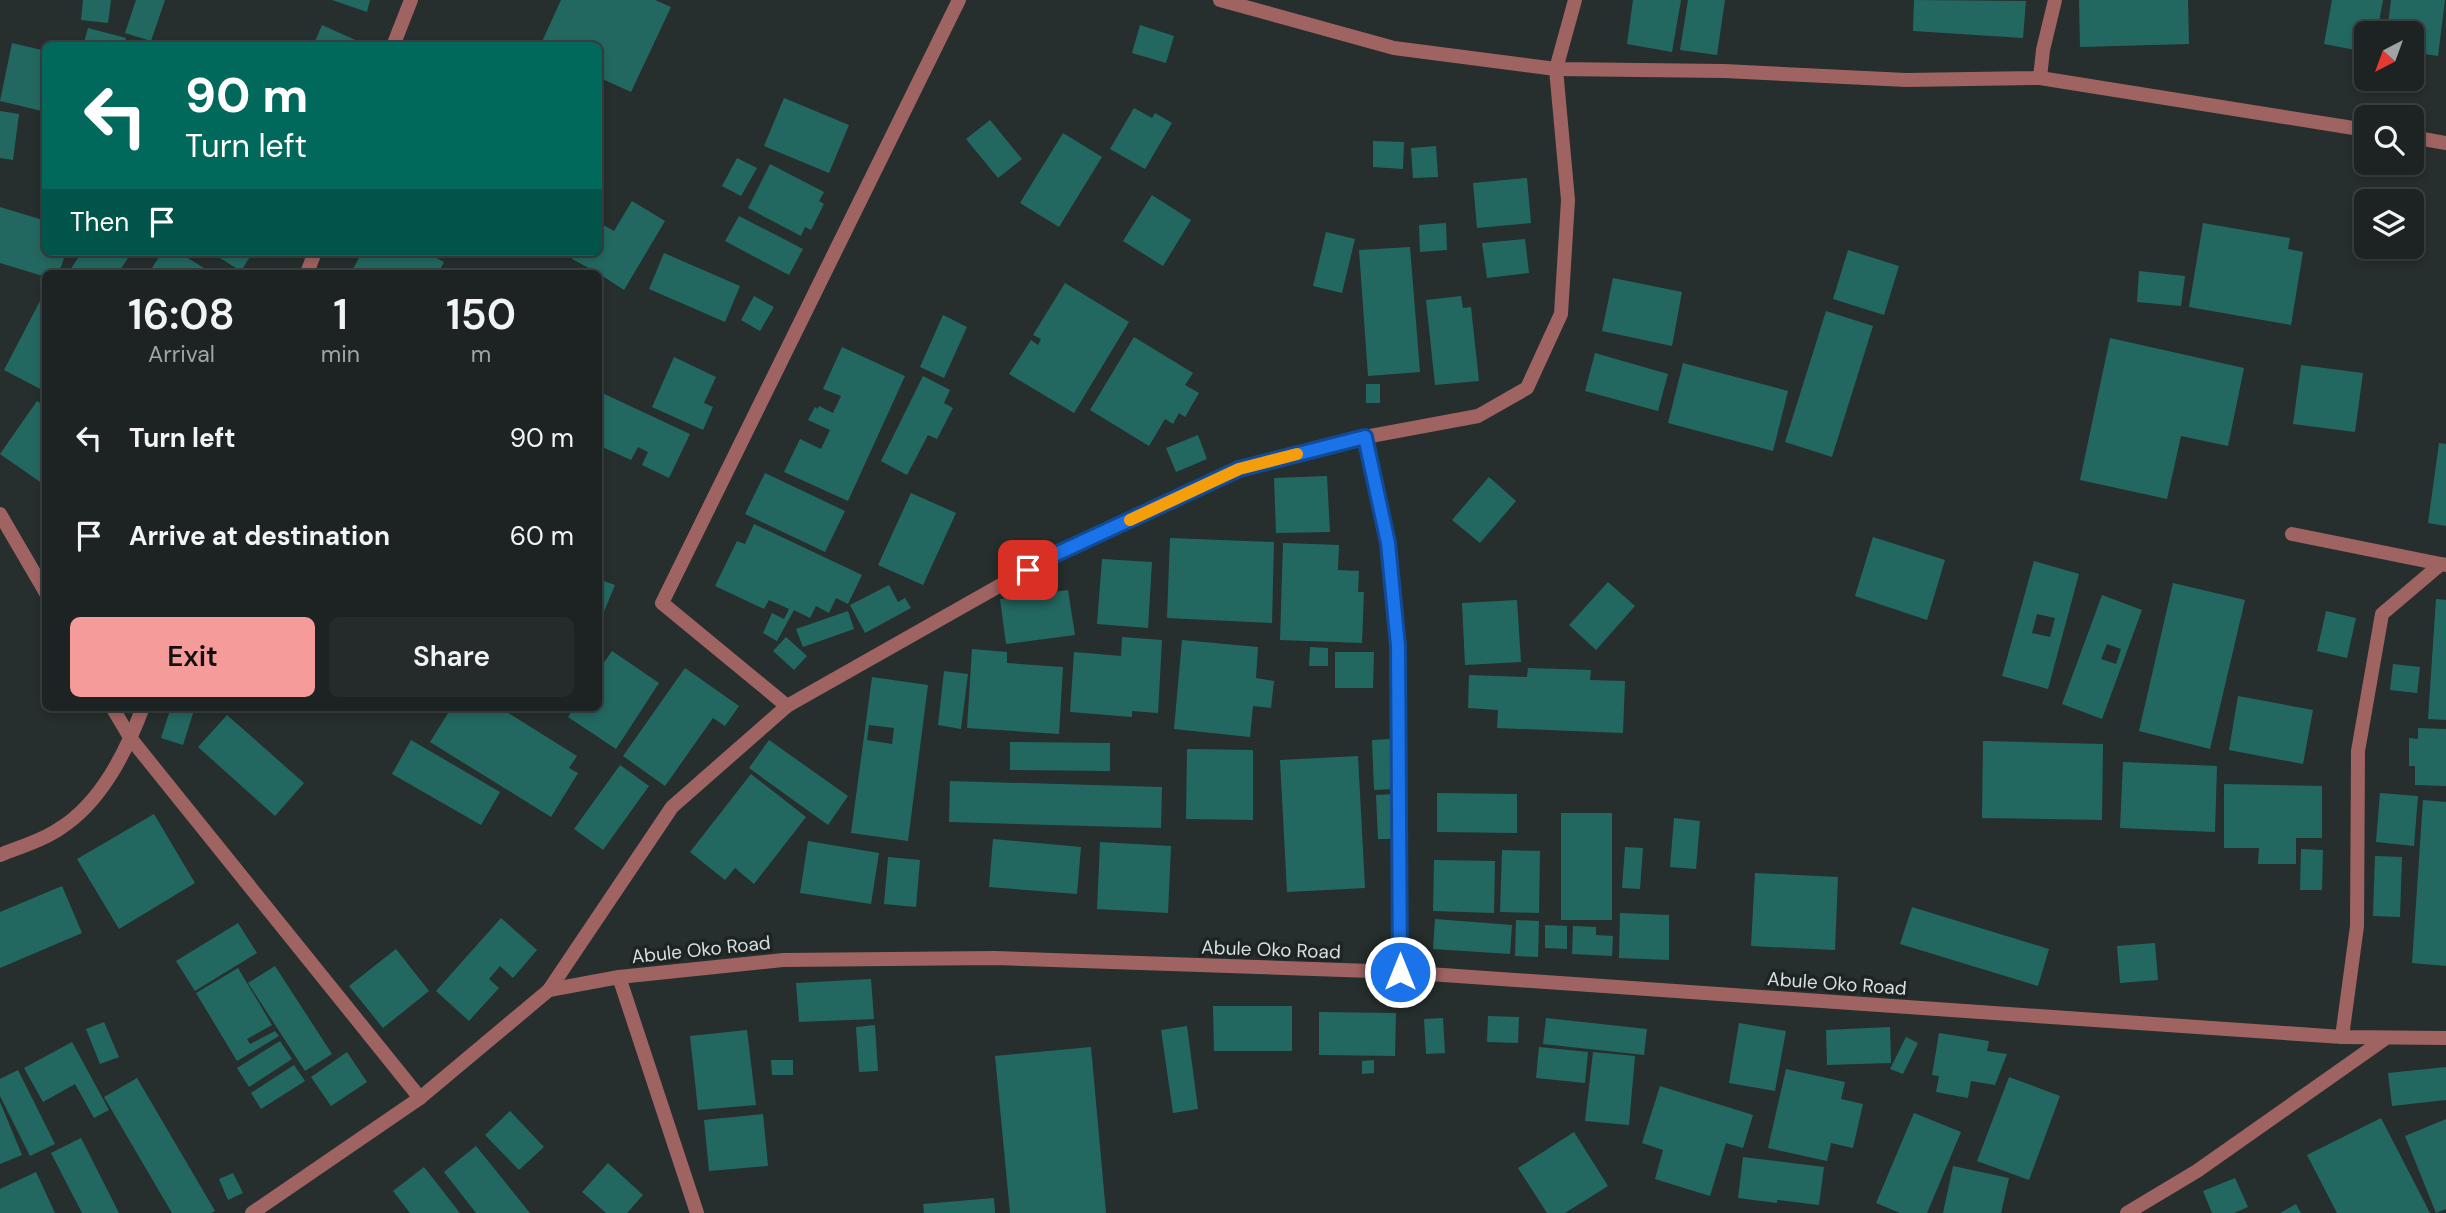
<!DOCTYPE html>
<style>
body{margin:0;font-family:"DM Sans",sans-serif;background:#252b2a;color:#f1f3f6;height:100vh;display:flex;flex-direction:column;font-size:26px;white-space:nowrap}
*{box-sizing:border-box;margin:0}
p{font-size:23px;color:#a0a4a5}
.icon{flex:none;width:38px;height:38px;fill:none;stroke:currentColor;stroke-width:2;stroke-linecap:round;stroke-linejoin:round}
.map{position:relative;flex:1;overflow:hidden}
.sheet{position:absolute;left:42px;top:270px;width:560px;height:441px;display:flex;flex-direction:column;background:#1c2322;border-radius:10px;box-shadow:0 4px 10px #0003,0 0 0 2px #3a4040}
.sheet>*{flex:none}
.top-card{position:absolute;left:42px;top:42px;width:560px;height:214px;border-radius:10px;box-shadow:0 4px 10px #0003,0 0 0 2px #3a4040;background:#00695c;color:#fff;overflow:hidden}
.needle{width:46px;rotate:221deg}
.fabs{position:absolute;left:2354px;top:21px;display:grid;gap:14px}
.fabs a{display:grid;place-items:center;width:70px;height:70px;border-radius:10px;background:#1c2322;box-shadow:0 4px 10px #0003,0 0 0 2px #3a4040;font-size:35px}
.pin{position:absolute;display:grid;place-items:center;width:60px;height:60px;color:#fff;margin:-30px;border-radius:14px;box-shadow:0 4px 10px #0006}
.me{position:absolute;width:77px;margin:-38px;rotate:0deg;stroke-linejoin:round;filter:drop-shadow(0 0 5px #0008)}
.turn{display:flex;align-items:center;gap:24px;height:147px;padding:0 28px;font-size:32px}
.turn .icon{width:91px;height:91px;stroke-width:2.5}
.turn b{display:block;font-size:49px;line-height:60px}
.then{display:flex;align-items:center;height:66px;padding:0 28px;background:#0003;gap:14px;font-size:26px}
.eta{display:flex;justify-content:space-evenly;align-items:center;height:119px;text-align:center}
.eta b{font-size:42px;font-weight:600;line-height:49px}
.button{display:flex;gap:14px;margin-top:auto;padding:14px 28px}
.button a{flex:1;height:80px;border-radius:10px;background:#f59b9a;color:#111;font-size:28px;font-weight:600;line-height:80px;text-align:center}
.button a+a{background:#252b2a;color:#f1f3f6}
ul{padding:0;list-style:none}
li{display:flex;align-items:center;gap:21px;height:98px;padding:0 28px}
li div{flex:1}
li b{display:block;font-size:26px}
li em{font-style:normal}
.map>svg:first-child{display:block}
</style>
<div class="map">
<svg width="2446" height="1213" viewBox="0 0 2446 1213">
<rect width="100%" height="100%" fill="#262f2d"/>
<g fill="#236860" fill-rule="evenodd">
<polygon points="83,0 111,0 108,23 81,20"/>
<polygon points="136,0 165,0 151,41 125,33"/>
<polygon points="332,0 370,0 367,12"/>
<polygon points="561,0 655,0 671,7 631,92 598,77 598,46 540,46"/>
<polygon points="1633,0 1681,0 1672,52 1627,44"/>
<polygon points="1688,0 1725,0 1717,55 1680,50"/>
<polygon points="1914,0 2026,1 2023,38 1913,31"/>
<polygon points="2079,0 2188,0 2189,44 2080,47"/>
<polygon points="2332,0 2383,0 2377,33 2366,33 2366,52 2324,44"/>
<polygon points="2391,0 2445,0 2438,56 2412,52 2412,33 2387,33"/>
<polygon points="322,25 362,43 361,46 313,46"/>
<polygon points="1140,25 1174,36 1166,63 1132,53"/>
<polygon points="88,28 126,38 124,46 83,46"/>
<polygon points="12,43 46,51 46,112 0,101"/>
<polygon points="784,98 849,125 829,173 764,146"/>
<polygon points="1134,108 1152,118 1155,113 1172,123 1145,169 1110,149"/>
<polygon points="0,111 19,114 13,160 0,158"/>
<polygon points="990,120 1022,159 998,178 966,139"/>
<polygon points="1063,133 1102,157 1059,227 1020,203"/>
<polygon points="1373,141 1404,142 1403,169 1373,167"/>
<polygon points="1436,146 1438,177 1413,178 1411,148"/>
<polygon points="737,158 757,168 741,196 722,186"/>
<polygon points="770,164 824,192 819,201 824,204 811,230 805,227 801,236 748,208"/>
<polygon points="1527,178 1531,223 1477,228 1473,183"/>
<polygon points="1152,195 1191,220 1163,266 1123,241"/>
<polygon points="632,201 665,221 624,290 598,273 572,259 576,252 598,252 598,222 614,231"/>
<polygon points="0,207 46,221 46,252 66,252 59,273 46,273 46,277 0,263"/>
<polygon points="739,216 803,249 789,275 725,241"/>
<polygon points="1446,223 1447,250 1420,252 1419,225"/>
<polygon points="2203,223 2290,238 2288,249 2303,252 2291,325 2189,307"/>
<polygon points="1326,232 1355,239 1342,293 1313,286"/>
<polygon points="1525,239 1529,273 1487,278 1482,243"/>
<polygon points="1410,247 1420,372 1368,376 1359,250"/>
<polygon points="1848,250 1899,266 1884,315 1833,299"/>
<polygon points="82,252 132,252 118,273 68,273"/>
<polygon points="162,252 178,252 212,273 149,273"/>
<polygon points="210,252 253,252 241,271"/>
<polygon points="362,252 425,252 444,262 438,273 351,273"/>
<polygon points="664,253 740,286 725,322 649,289"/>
<polygon points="2139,271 2185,276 2181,306 2137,302"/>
<polygon points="1613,278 1682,292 1672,346 1602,331"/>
<polygon points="1065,283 1129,322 1074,413 1009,374 1031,340 1038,345 1041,339 1033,335"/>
<polygon points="754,296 774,307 760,331 741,320"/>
<polygon points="1461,296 1463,308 1471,307 1479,381 1435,385 1426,300"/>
<polygon points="40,301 46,304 46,392 4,370"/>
<polygon points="1826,311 1873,326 1832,457 1785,442"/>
<polygon points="943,315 967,327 944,378 920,367"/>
<polygon points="1134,337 1193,373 1185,385 1199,393 1185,417 1179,413 1173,424 1165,419 1149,446 1090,410"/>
<polygon points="2110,338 2244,368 2228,446 2181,436 2167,499 2080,480"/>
<polygon points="842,347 905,376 848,501 784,472 800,439 821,449 830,430 808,420 815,407 818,409 819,406 833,413 841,396 823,389"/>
<polygon points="1595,353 1668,374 1658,411 1585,391"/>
<polygon points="674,357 716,377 704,403 713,407 703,430 652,407"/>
<polygon points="1683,363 1788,391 1773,451 1668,423"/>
<polygon points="2301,365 2363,373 2355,432 2293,424"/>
<polygon points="923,376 950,390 944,403 953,408 937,439 928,435 907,475 881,461"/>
<rect x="1366" y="384" width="14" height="19"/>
<polygon points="598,391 690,434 669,478 642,465 648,452 638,447 631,460 598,445"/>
<polygon points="37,401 46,407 46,486 0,454"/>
<polygon points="1198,435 1207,459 1176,472 1166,448"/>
<polygon points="2439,443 2446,444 2446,526 2428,523"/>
<polygon points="765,473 845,511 825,552 745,514"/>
<polygon points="1327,476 1330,532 1276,533 1274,478"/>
<polygon points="1489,477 1516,501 1480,543 1452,520"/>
<polygon points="911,493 956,513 923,585 878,565"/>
<polygon points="754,524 862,575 848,604 836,598 829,613 816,606 810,618 794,610 777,641 763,633 772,613 784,619 789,609 769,600 764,609 715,586 737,541 745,544"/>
<polygon points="1873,537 1945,560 1927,620 1855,596"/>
<polygon points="1170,538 1274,542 1272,623 1167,618"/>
<polygon points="1283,543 1339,545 1338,570 1359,571 1358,592 1364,592 1362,643 1280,640"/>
<polygon points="1102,559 1152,562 1148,628 1097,624"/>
<path d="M 2034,561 L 2079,574 L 2048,689 L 2002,676 ZM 2037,614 L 2055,618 L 2050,637 L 2032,633 Z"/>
<polygon points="598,579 615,585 603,614 598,612"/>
<polygon points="1608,582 1635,606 1596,650 1569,625"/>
<polygon points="2173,583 2245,600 2210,749 2139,731"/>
<polygon points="889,585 898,602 905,598 911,608 865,633 850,605"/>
<polygon points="1068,590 1075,635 1006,644 1000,599"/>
<path d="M 2102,595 L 2142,610 L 2102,719 L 2062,704 ZM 2107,644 L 2121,649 L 2116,664 L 2101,659 Z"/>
<polygon points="2436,599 2446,600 2446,720 2428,719"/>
<polygon points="1517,600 1521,662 1465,665 1462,603"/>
<polygon points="848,611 854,629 803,647 796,629"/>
<polygon points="2326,611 2356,618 2347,658 2317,651"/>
<polygon points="786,637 807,656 794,670 773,651"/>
<polygon points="1122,637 1162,640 1158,713 1132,711 1132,717 1070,712 1074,652 1121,656"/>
<polygon points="1182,640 1258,647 1256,678 1274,681 1271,708 1253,706 1250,737 1174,729"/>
<polygon points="1310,647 1328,648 1328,666 1309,666"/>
<polygon points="972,649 1007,652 1007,663 1063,667 1059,734 967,728"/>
<polygon points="612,651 659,683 616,749 568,717 575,707 598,707 598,671"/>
<polygon points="1335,652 1374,652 1373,688 1335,688"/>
<polygon points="2393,664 2420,667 2417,693 2390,690"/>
<polygon points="685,668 739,706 725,726 713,718 665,786 623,756"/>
<polygon points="1528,668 1591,670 1590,680 1625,681 1623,733 1497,728 1498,710 1468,708 1469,675 1527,677"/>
<polygon points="944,671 968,674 961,729 938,725"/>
<path d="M 872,677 L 928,685 L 908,841 L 851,833 ZM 869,725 L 894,728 L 892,744 L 867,740 Z"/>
<polygon points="2238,696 2313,710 2303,764 2229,750"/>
<polygon points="171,707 195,707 183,745 161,738"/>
<polygon points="452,707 499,707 577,756 569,768 578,773 551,817 430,742"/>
<polygon points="227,715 304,783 275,816 198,747"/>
<polygon points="2418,728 2446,729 2446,786 2415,785 2415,766 2409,766 2409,738 2418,739"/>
<polygon points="1390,739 1393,789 1374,790 1372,740"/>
<polygon points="411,740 500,792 481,825 392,774"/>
<polygon points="769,740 848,796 828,825 749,768"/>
<polygon points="1983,741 2103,744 2102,820 1982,818"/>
<polygon points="1010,742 1110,743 1110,771 1010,770"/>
<polygon points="1187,749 1253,750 1253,820 1186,819"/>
<polygon points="1358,756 1365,888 1287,892 1280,760"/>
<polygon points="2123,762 2217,766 2215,832 2120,828"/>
<polygon points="620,765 649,786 603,850 574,829"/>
<polygon points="751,774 806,817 754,884 735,868 725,880 690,852"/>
<polygon points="950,781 1162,787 1161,828 949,822"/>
<polygon points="2224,784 2322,786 2322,838 2296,838 2296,864 2258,864 2259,848 2224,848"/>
<polygon points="1437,793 1517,794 1517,833 1437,832"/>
<polygon points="2380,793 2418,796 2414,846 2376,842"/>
<polygon points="1395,794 1396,839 1378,839 1376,795"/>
<polygon points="2423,800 2446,802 2446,966 2412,963"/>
<rect x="1561" y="813" width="51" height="107"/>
<polygon points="154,814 195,883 119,929 77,859"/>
<polygon points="1674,818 1700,821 1696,869 1670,867"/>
<polygon points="993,839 1081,847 1077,894 989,887"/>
<polygon points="808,841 879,853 871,904 800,893"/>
<polygon points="1100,842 1171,846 1168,913 1097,909"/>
<polygon points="1625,847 1643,848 1640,889 1622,888"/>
<polygon points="2301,849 2323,850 2322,890 2300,890"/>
<polygon points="1502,850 1540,851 1539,913 1500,912"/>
<polygon points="2375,856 2402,857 2400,917 2373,916"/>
<polygon points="888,857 920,860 916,907 884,904"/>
<polygon points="1434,860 1495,861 1494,913 1433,911"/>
<polygon points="1755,873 1838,877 1835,950 1751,946"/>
<polygon points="62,886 82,933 0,968 0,912"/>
<polygon points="1912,907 2049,949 2038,986 1900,944"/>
<polygon points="1620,913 1669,915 1669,960 1619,958"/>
<polygon points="501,918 537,950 513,978 500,966 489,979 499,988 469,1021 436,991"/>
<polygon points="1435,919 1512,925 1510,954 1433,949"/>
<polygon points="1516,920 1539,921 1538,957 1515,956"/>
<polygon points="238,923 257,953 195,991 176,961"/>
<polygon points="1545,925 1567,926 1567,949 1545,948"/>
<polygon points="1573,926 1596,927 1596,935 1613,936 1612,956 1572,954"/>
<polygon points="2155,943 2158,980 2120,983 2117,946"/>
<polygon points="396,949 429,991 383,1028 349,986"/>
<polygon points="275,966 332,1054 305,1071 248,983"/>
<polygon points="238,968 272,1025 247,1039 250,1044 275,1031 279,1036 237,1061 196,993"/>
<polygon points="871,979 874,1019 799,1022 796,983"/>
<polygon points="1213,1006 1292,1006 1292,1051 1214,1051"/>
<polygon points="1319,1012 1396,1013 1395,1056 1319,1055"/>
<polygon points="1488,1016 1519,1017 1518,1043 1487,1042"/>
<polygon points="1443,1018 1445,1053 1426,1054 1424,1019"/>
<polygon points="1546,1018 1647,1029 1644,1055 1543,1044"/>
<polygon points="104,1022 119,1057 100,1064 86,1029"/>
<polygon points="1739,1023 1786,1031 1775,1091 1729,1083"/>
<polygon points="875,1025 878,1071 859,1072 856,1027"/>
<polygon points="1187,1026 1198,1109 1173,1113 1161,1030"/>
<polygon points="1890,1027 1891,1063 1827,1065 1826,1030"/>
<polygon points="747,1030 756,1105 698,1110 690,1036"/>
<polygon points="1939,1033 1989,1041 1987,1051 2007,1054 1995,1085 1971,1081 1968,1098 1936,1092 1939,1076 1932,1075"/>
<polygon points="1906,1037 1918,1043 1903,1074 1890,1069"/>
<polygon points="280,1041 292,1059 249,1087 237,1068"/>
<polygon points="72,1042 109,1110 94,1118 75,1084 43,1102 24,1068"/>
<polygon points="1091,1047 1106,1213 1010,1213 995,1056"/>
<polygon points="1539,1047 1588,1052 1585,1083 1536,1078"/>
<polygon points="347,1052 367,1082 331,1106 311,1077"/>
<polygon points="1593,1052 1635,1056 1629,1125 1585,1121"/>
<polygon points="771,1060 793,1060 793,1075 772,1075"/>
<polygon points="1374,1060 1374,1073 1362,1074 1362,1061"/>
<polygon points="294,1065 305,1081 261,1109 251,1093"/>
<polygon points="2446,1067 2446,1100 2392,1106 2388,1073"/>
<polygon points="1786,1069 1845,1082 1841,1099 1863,1104 1853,1148 1831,1143 1827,1161 1768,1148"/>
<polygon points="18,1070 55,1144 30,1156 0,1096 0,1079"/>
<polygon points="2009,1077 2060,1096 2029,1180 1977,1161"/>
<polygon points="137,1078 215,1211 211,1213 172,1213 104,1097"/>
<polygon points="1660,1086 1753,1115 1743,1148 1726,1143 1710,1196 1655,1179 1663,1150 1642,1143"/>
<polygon points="0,1102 22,1155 0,1164"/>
<polygon points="510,1111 544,1147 519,1170 485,1135"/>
<polygon points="1914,1113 1961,1132 1927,1213 1900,1213 1876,1203"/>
<polygon points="763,1114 768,1166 709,1171 704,1120"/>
<polygon points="2381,1118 2430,1213 2337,1213 2307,1155"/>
<polygon points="2446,1119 2446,1209 2436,1213 2405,1136"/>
<polygon points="1574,1132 1608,1186 1565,1213 1547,1213 1518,1168"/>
<polygon points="81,1138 119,1213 82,1213 51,1153"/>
<polygon points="476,1146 530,1213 476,1213 444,1172"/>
<polygon points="1743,1157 1824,1167 1819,1205 1777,1200 1777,1203 1738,1198"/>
<polygon points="608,1163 643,1195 627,1213 606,1213 582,1192"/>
<polygon points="1953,1166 2009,1178 2001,1213 1943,1213"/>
<polygon points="424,1167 460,1213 410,1213 393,1191"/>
<polygon points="36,1172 55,1213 0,1213 0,1189"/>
<polygon points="233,1173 243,1193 228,1200 219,1179"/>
<polygon points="2235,1178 2248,1207 2234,1213 2212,1213 2203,1191"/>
<polygon points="994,1198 995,1213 924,1213 923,1204"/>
<polygon points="2296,1204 2301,1213 2280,1213"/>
</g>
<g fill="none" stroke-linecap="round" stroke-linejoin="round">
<g stroke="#9f6362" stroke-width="14">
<polyline points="1220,0 1394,48 1556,69 1724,71 1906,80 2040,78 2043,50 2055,0"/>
<polyline points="393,46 411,0"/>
<polyline points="2040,78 2366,130"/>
<polyline points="2412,137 2446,143"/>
<polyline points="307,273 315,252"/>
<polyline points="1365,437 1388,543 1398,646 1400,972"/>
<polyline points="0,514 46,593"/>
<polyline points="2292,534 2441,564"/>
<polyline points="787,706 662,603 959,0"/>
<polyline points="112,707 131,739 420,1098"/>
<path d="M 0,855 C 19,847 42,841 59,829 C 101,803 126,752 143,707"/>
<polyline points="619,977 697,1213"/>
<polyline points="549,990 672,807 787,706 1052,556 1239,469 1365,437 1478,416 1527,388 1561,314 1568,200 1556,69 1575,0"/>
<polyline points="2342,1037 2357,926 2358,751 2382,614 2441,564 2446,565"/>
<polyline points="252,1213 420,1098 549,990 619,977 783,960 995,958 1400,972 2342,1037 2446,1038"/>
<polyline points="2127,1213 2197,1171 2386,1038"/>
</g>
</g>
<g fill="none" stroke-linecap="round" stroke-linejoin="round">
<defs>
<polyline id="route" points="1028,570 1052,556 1239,469 1365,437 1388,543 1398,646 1400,972"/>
</defs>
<use href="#route" stroke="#114b97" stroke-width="18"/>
<use href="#route" stroke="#1a73e8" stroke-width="12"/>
<polyline stroke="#f59e0b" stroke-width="12" points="1130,520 1239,469 1297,454"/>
</g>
<g text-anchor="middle" stroke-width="7" stroke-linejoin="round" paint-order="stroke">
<g font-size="19" fill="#d9dfde" stroke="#1d2524">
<text transform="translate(701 949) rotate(-6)" y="7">Abule Oko Road</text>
<text transform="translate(1271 949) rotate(2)" y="7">Abule Oko Road</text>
<text transform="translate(1837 983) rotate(4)" y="7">Abule Oko Road</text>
</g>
</g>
</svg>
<div class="fabs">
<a><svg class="needle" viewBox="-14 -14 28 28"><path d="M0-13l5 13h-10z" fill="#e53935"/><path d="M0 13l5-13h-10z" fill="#a0a4a5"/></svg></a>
<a><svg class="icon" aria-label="search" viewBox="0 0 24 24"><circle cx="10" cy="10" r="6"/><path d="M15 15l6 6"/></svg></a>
<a><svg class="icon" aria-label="layers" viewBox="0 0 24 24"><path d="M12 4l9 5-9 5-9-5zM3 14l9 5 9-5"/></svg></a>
</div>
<div class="pin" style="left:1028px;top:570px;background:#d93025"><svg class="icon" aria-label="arrive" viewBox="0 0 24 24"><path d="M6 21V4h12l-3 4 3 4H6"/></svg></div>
<svg class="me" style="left:1400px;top:972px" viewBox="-20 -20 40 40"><circle r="17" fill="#1a73e8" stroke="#fff" stroke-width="3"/><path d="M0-11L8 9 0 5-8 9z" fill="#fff"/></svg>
<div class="top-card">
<div class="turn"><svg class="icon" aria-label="left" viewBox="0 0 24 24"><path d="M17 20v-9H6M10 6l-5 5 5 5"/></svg><div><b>90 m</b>Turn left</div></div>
<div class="then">Then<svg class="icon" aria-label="arrive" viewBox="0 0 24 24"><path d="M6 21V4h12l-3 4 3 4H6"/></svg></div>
</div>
<section class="sheet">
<div class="eta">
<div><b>16:08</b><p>Arrival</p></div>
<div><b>1</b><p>min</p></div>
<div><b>150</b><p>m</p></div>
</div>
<ul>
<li><svg class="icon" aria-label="left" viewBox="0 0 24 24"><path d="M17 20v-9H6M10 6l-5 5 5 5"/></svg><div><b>Turn left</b></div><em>90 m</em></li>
<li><svg class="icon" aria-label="arrive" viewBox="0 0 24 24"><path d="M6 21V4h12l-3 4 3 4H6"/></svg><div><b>Arrive at destination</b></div><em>60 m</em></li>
</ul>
<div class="button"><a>Exit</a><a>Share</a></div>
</section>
</div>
